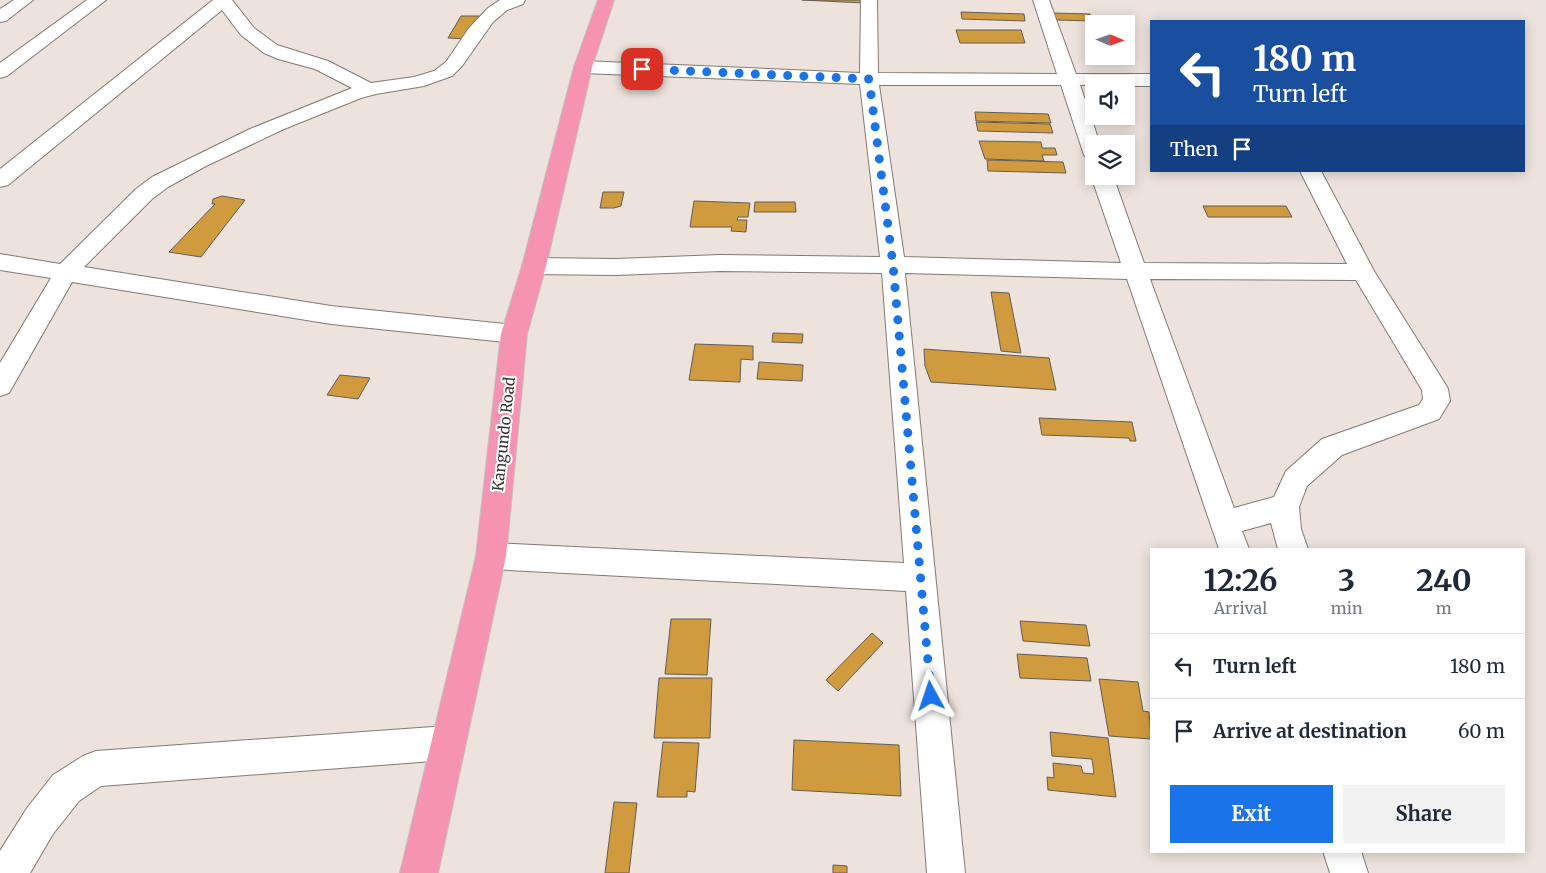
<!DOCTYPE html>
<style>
body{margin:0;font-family:Merriweather,serif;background:#f2f2f3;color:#1f2937;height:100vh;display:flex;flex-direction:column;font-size:19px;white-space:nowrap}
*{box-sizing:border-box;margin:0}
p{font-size:16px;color:#747a83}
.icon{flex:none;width:28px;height:28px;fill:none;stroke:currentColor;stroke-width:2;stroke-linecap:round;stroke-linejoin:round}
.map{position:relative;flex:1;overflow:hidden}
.side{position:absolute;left:1150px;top:548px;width:375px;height:305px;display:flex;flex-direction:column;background:#fff;border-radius:0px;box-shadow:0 2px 12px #0003}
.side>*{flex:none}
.banner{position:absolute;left:1150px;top:20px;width:375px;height:152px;border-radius:0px;box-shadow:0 2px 12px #0003;background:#1a4fa0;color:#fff;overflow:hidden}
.needle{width:32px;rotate:92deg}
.buttons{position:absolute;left:1085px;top:15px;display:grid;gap:10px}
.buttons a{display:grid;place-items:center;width:50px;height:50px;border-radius:0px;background:#fff;box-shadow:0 2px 12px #0003;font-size:25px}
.pin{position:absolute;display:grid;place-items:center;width:42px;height:42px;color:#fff;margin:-21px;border-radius:10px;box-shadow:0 2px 8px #0006}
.me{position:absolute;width:55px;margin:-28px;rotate:355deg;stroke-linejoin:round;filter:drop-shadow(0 0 4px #0008)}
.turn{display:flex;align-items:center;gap:18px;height:105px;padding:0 20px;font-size:22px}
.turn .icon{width:65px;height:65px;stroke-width:2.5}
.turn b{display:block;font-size:35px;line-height:42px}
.then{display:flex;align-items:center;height:48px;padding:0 20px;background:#0003;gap:10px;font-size:19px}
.eta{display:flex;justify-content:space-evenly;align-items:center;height:85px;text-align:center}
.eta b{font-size:30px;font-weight:700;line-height:35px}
.primary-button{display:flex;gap:10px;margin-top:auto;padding:10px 20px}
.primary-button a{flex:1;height:58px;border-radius:0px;background:#1a73e8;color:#fff;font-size:20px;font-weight:700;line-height:58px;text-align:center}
.primary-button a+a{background:#f2f2f3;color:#1f2937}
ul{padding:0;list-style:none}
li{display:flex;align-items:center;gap:15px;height:65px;padding:0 20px;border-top:1px solid #e0e1e3}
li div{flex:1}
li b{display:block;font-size:19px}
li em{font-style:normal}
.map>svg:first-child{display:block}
</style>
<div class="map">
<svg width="1546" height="873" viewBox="0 0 1546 873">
<rect width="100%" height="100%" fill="#ede2dc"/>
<g fill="#cf9b3e" stroke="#635d56">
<polygon points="802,0 864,0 864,3"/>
<polygon points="961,12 1024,14 1025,21 962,19"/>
<polygon points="1052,13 1090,14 1093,21 1057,20"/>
<polygon points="461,16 479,16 467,39 448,38"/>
<polygon points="956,30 1021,30 1025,43 960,43"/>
<polygon points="975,112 1048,114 1051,123 976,121"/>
<polygon points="976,122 1050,124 1053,133 978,131"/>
<polygon points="979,141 1041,142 1042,148 1055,148 1057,155 1042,155 1044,161 985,159"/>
<polygon points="987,160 1063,162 1066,173 988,171"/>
<polygon points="603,192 624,192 621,206 614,208 600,208"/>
<polygon points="222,196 245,200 201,257 169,252 215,204 212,204 213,199"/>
<polygon points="694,201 750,203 748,217 738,217 737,220 747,220 746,232 731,231 732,227 690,227"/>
<polygon points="755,202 795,202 796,212 754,212"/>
<polygon points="1203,206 1286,206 1292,217 1208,217"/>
<polygon points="991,292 1009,293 1021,353 1001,351"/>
<polygon points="773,333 803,334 802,343 772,342"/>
<polygon points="695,344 753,346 753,360 741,359 740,382 689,380"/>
<polygon points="924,349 1049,358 1056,390 931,382 925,366"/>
<polygon points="759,362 803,365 802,381 757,379"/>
<polygon points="340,375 370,378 358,399 327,395"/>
<polygon points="1039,418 1132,422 1136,441 1130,441 1129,438 1042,435"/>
<polygon points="671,619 711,619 707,675 665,674"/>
<polygon points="1020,621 1086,625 1090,646 1023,641"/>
<polygon points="872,633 883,643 838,691 826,680"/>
<polygon points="1017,654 1087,658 1091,681 1020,678"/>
<polygon points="659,678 712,678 710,738 654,738"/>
<polygon points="1099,679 1138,682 1143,711 1149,712 1151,739 1109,736"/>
<polygon points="1050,732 1108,738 1116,797 1048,790 1047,777 1054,778 1053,763 1081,766 1083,773 1094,774 1092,759 1052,756"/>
<polygon points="794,740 899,745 901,796 792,790"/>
<polygon points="663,742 699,743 695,792 687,791 687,797 657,797"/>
<polygon points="614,802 637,803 629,873 605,873"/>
<polygon points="833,865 847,866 847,873 833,873"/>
</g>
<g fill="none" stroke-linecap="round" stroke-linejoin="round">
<defs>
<g id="minor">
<polygon points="14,0 33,0 6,21 0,22 0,9"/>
<polygon points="87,0 106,0 7,76 0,78 0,63"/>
<polygon points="213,0 232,0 254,28 277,45 328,61 371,83 414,77 434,71 446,62 469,28 488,8 500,0 525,0 523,4 507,10 493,22 462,66 452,76 424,86 376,94 361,98 284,129 206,166 168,187 152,199 84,267 331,306 514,325 523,328 527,334 523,340 514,343 331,324 72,282 9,393 0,396 0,363 51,278 0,270 0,254 60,264 136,189 152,177 250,129 352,88 315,69 278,59 264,53 241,35 222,10 8,185 0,187 0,169"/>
<path d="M 861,0 L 877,0 L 878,73 L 1057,74 L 1033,0 L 1049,0 L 1076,74 L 1151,74 L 1151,86 L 1126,86 L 1126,84 L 1080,85 L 1100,144 L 1094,144 L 1094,161 L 1087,159 L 1084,155 L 1061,85 L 879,85 L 904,257 L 1121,263 L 1091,176 L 1094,173 L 1094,176 L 1113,176 L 1144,263 L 1347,264 L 1300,171 L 1321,171 L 1374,271 L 1444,382 L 1448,389 L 1450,401 L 1439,419 L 1342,455 L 1307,486 L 1299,507 L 1301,529 L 1308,549 L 1278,549 L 1271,523 L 1242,531 L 1249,549 L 1219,549 L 1127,279 L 905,273 L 965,873 L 927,873 L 906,591 L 491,569 L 480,565 L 476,556 L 480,547 L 491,543 L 904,563 L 882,273 L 720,271 L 616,275 L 534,274 L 526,272 L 522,266 L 526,260 L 534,258 L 616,259 L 720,255 L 880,257 L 860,84 L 583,73 L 576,71 L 574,67 L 576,63 L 583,61 L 860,73 ZM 1150,279 L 1356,280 L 1422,390 L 1423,399 L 1419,405 L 1322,439 L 1286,471 L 1274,497 L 1234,508 Z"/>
<polygon points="447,726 459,731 464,743 459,755 447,760 101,786 79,801 53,834 30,873 0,873 0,851 27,808 53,775 83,756 96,751"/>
<polygon points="1323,851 1361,851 1368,873 1330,873"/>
</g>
<polygon id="trunk" points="598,0 614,0 592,67 546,266 527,334 506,556 438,873 400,873 476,556 501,334 522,266 574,67"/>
</defs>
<use href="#minor" stroke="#837a74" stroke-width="2"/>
<use href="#trunk" stroke="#c2c1c1" stroke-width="2"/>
<use href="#minor" fill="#fff" fill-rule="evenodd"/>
<use href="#trunk" fill="#f692b2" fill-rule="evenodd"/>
</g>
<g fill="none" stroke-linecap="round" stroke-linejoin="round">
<polyline stroke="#1a73e8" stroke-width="9" stroke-dasharray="0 16.2" points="642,69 869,79 893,265 931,696"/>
</g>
<g text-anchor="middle" stroke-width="4" stroke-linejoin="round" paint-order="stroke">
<g font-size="15" fill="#35312f" stroke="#fff">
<text transform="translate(504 434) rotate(-84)" y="5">Kangundo Road</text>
</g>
</g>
</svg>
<div class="buttons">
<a><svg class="needle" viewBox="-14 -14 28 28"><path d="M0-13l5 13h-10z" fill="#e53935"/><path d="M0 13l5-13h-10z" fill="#747a83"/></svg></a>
<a><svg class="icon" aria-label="sound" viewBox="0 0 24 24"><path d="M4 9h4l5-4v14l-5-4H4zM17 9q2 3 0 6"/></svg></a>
<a><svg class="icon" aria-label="layers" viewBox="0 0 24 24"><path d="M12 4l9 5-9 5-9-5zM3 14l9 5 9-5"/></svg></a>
</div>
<div class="pin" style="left:642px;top:69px;background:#d93025"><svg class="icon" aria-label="arrive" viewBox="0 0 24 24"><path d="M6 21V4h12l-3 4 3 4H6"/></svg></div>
<svg class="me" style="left:931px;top:696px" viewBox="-20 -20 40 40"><path d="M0-17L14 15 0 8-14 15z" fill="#1a73e8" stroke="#fff" stroke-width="4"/></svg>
<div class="banner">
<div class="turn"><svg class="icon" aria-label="left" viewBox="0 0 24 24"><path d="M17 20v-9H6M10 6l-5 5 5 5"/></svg><div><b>180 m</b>Turn left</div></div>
<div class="then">Then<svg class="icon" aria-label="arrive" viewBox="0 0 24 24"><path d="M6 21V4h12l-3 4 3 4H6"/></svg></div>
</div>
<section class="side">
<div class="eta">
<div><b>12:26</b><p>Arrival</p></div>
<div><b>3</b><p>min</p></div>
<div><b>240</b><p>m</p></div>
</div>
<ul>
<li><svg class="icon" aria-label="left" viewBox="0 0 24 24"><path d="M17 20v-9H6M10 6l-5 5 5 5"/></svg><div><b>Turn left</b></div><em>180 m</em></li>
<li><svg class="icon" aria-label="arrive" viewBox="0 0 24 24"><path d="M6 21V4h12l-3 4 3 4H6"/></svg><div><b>Arrive at destination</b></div><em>60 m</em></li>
</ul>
<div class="primary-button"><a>Exit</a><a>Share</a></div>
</section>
</div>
